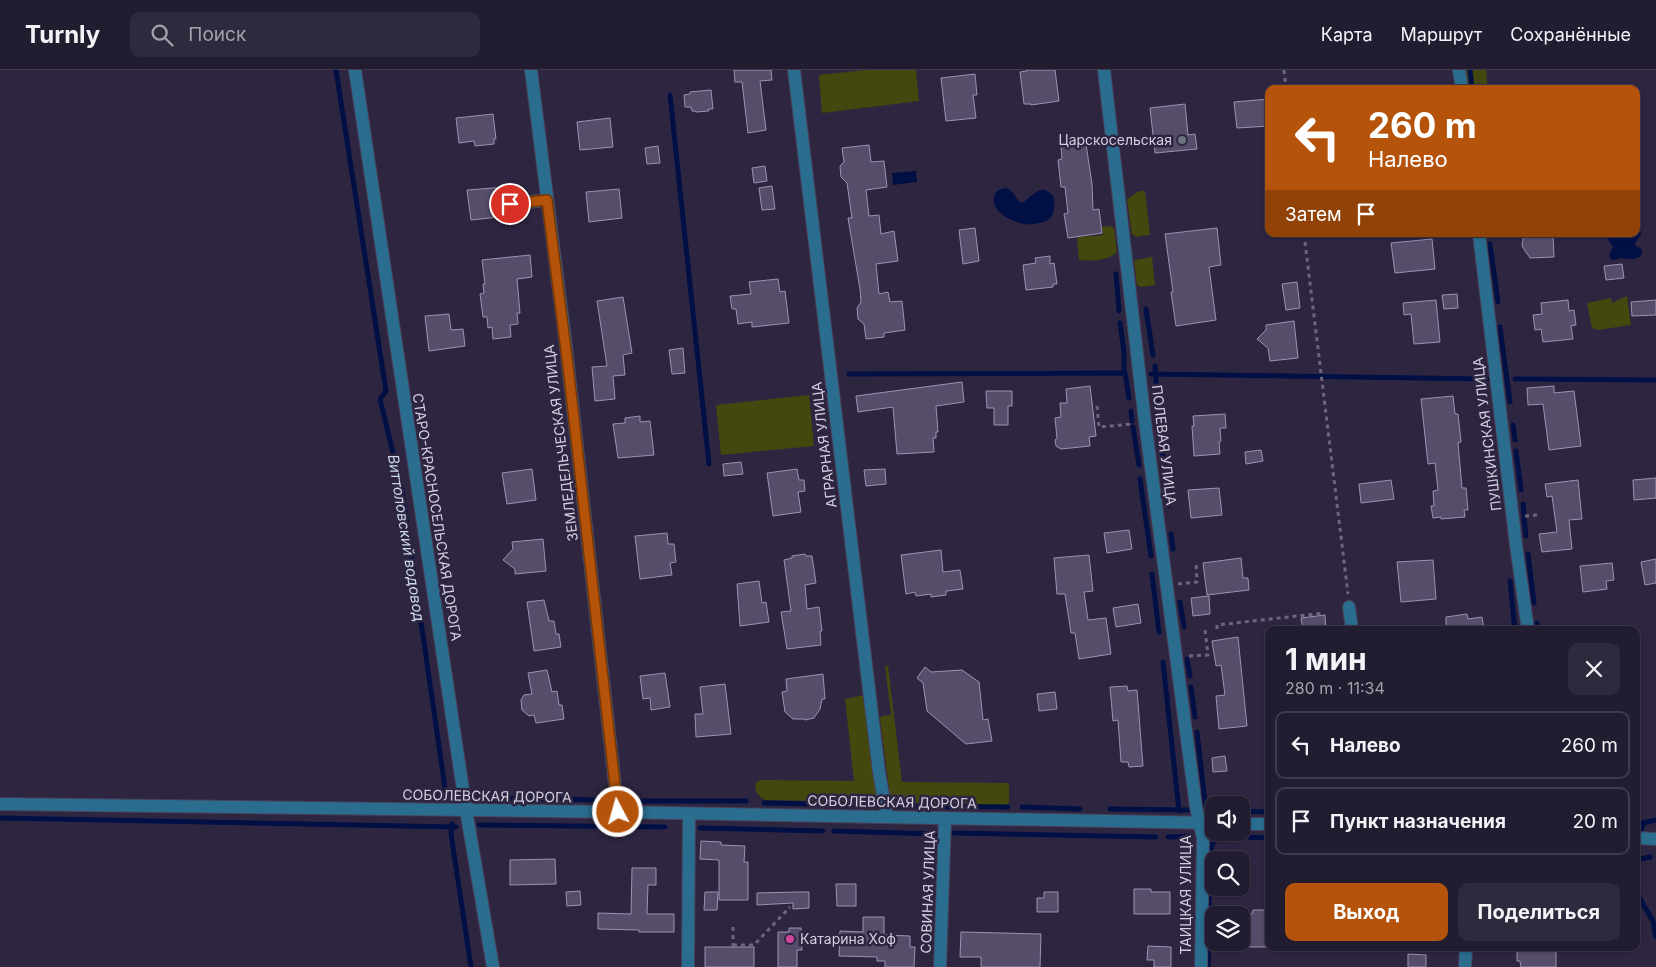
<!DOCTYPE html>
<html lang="ru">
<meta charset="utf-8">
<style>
body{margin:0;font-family:Inter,sans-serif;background:#2e293d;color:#f1f3f6;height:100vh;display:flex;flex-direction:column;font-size:19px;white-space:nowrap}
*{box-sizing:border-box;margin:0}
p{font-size:16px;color:#a2a1ab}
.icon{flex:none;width:28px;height:28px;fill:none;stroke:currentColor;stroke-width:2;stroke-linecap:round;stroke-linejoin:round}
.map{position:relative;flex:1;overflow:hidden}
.side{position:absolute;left:1265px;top:556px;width:375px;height:325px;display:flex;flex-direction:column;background:#221c31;border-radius:10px;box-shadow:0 1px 4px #0004,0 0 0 1px #3f3a4d}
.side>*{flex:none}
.banner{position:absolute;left:1265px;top:15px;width:375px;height:152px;border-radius:10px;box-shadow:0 1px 4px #0004,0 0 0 1px #3f3a4d;background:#b45309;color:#fff;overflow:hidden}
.buttons{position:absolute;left:1205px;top:726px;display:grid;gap:10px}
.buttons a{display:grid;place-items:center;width:45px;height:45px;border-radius:10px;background:#221c31;box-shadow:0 1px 4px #0004,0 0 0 1px #3f3a4d;font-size:25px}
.pin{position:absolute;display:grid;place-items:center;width:42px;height:42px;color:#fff;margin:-21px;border:2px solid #fff;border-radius:50%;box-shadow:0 1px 5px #0007}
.me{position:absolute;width:55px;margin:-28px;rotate:354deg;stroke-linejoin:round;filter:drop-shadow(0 0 4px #0008)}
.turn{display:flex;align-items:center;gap:18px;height:105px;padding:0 20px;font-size:22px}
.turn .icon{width:65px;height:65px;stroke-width:2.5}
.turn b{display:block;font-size:35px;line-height:42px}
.then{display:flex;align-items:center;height:48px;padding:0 20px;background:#0003;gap:10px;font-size:19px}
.round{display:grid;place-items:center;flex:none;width:52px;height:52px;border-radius:10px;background:#2e293d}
.summary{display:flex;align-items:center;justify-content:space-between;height:85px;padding:0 20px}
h1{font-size:30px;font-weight:700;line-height:38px}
.button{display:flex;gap:10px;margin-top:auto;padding:10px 20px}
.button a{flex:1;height:58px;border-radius:10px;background:#b45309;color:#fff;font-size:20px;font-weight:700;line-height:58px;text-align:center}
.button a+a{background:#2e293d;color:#f1f3f6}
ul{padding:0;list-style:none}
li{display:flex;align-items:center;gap:15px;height:68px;margin:0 10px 8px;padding:0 10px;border:2px solid #3f3a4d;border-radius:10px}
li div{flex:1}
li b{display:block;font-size:19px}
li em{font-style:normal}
header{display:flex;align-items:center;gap:30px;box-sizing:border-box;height:70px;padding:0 25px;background:#221c31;border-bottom:1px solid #3f3a4d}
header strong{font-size:24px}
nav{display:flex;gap:28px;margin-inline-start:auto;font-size:18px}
.search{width:350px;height:45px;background:#2e293d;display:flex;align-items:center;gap:12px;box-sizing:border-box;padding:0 18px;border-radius:10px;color:#a2a1ab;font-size:19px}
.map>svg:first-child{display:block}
</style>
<header>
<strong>Turnly</strong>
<div class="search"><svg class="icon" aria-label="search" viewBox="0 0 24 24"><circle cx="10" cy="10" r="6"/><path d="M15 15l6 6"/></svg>Поиск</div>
<nav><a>Карта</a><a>Маршрут</a><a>Сохранённые</a></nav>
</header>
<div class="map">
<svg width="1656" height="897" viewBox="0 0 1656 897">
<rect width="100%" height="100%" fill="#2e2641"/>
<g fill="#44470e">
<polygon points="865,0 916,0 919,31 822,43 819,5"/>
<polygon points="1463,0 1486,0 1488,19 1466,19"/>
<polygon points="1139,121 1145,121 1150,165 1135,167 1135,165 1132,165 1127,129"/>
<path d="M 1111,156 L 1114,158 L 1117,182 C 1108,191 1091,191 1079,190 L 1077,167 L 1103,165 L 1102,157 Z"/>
<polygon points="1152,187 1155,215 1141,217 1137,215 1134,190"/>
<polygon points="1627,226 1631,255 1598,260 1592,258 1587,233 1611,228 1612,233"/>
<polygon points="809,325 814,376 721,385 716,335"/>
<polygon points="885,596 888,596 902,712 1009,713 1009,733 1007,736 904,733 902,730 900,732 900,737 894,737 891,733 880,649 882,646 891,645"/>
<polygon points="865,625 877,728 876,733 872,736 872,732 764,730 765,728 762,729 756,722 755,714 760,710 854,711 845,629"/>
</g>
<g fill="#001044">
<polygon points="916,101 917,112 893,115 892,103"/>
<path d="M 1005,118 C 1014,119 1015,130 1022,133 C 1032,127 1041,110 1054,127 C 1055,141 1054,151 1039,153 C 1034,154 1028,155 1023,154 C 1011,151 991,142 994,127 C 995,121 1000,119 1005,118 Z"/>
<path d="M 1636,156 L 1640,158 L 1641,165 L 1635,173 L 1636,176 L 1642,179 C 1642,183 1642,185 1639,187 C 1634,190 1627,189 1622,188 C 1619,188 1617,190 1614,190 C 1606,190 1611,180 1613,177 L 1607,168 L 1606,164 L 1636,164 Z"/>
</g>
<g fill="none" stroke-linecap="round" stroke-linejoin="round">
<g stroke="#001044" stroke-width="5">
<polyline points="336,0 386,321 380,329 402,420 446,725 451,729"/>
<polyline points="1470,0 1472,19"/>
<polyline points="670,25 709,394"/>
<polyline points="1490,174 1498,232"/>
<polyline points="1116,204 1119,241"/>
<polyline points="1146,239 1153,285"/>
<polyline points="1120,253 1124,282 1124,303"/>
<polyline points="1500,257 1510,332"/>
<polyline points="1155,296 1159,353"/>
<polyline points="849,304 1125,303 1129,328"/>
<polyline points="1151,304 1487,309"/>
<polyline points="1515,309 1656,310"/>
<polyline points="1131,341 1132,351"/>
<polyline points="1513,355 1515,370"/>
<polyline points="1133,357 1139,395"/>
<polyline points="1161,369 1168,436"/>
<polyline points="1516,381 1521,420"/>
<polyline points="1140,409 1151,486"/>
<polyline points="1523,434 1524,445"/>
<polyline points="1524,448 1526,466"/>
<polyline points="1171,464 1173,479"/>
<polyline points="1528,484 1534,533"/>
<polyline points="1152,504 1159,562"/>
<polyline points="1510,511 1515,560"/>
<polyline points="1180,532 1184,557"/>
<polyline points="1537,553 1538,560"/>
<polyline points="1187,589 1190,606"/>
<polyline points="1163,592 1179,741"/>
<polyline points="1191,617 1195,647"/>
<polyline points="1197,662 1206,740"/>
<polyline points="426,727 448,728"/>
<polyline points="478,728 607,730"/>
<polyline points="627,731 746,731"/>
<polyline points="764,733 872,735"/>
<polyline points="900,736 1008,737"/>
<polyline points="1022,737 1080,739"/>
<polyline points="1110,739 1190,740"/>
<polyline points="1204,740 1214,740"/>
<polyline points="1241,741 1269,742"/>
<polyline points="0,748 456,757"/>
<polyline points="452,754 451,764 471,897"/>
<polyline points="479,755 665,757"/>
<polyline points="700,758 823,761"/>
<polyline points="1641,760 1643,753 1656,750"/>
<polyline points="834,761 936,764"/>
<polyline points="954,763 1156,767"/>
<polyline points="1215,766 1269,768"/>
<polyline points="1168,767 1191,766"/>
<polyline points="1636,790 1650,787"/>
<polyline points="1636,822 1653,851 1656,867"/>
<polyline points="1208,897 1210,783 1212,775 1217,767"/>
</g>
</g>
<g fill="#564d6b" stroke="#9c92b4">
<polygon points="734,0 771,0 772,10 760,11 766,60 748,63 742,12 735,12"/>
<polygon points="1027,0 1055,0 1059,31 1031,35 1031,34 1024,34 1020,2 1027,1"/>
<polygon points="975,4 977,25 973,25 976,48 946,51 941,8"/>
<polygon points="711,20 713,39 708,39 709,41 696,42 695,41 692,41 691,37 685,37 684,25 690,24 690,22"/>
<polygon points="1269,29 1269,56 1237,58 1234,32"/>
<polygon points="1185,34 1188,65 1195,64 1197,79 1155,83 1150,38"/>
<polygon points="493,44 496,69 494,69 494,74 475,76 474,71 459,73 456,48"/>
<polygon points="610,48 613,77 580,80 577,52"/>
<polygon points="1080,73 1080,75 1086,74 1092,114 1093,140 1099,139 1102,163 1068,168 1064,144 1068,143 1065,117 1061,117 1058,90 1062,89 1061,77"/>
<polygon points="869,75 871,92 884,91 887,117 866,120 869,146 879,145 881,164 894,161 898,191 876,194 879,224 888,222 890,232 902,231 905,260 884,263 884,267 866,269 864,254 858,249 857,238 861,232 860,219 848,148 852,148 847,113 841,107 840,96 844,92 842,78"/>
<polygon points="658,76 660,93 647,94 645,78"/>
<polygon points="765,96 767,111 754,113 752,98"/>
<polygon points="772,116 775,139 762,140 759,118"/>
<polygon points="506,117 506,127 503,130 502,134 504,139 508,142 508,146 471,150 467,120"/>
<polygon points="619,119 622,148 589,152 586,122"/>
<polygon points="975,158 979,191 963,194 959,160"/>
<polygon points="1217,158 1221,195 1209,197 1216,250 1176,256 1171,222 1173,222 1165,164"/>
<polygon points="1524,164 1553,164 1554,187 1530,188 1522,176"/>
<polygon points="1432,169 1435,199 1395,203 1391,173"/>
<polygon points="530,185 532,207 517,209 520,243 517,243 518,254 510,255 511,267 493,269 492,257 488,258 487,247 483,247 480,224 484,223 483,214 485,214 482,190"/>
<polygon points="1050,186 1050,194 1054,193 1057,214 1053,214 1053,217 1026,220 1023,195 1036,193 1035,188"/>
<polygon points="1622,194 1624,208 1606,210 1604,196"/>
<polygon points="778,209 780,222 785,221 789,253 752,257 752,252 738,254 736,239 732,239 730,226 751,224 749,212"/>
<polygon points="1297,212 1300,238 1286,240 1282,214"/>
<polygon points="1457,224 1458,238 1444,239 1442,225"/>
<polygon points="623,227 632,283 623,285 625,305 613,306 615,329 595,331 592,297 607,296 597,231"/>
<polygon points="1436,230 1440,272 1414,274 1411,244 1404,245 1403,233"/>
<polygon points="1568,230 1569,241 1574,240 1576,255 1571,256 1573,269 1543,272 1541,259 1535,260 1533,245 1542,244 1541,233"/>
<polygon points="1656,230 1656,245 1632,246 1631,232"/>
<polygon points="449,244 451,260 463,259 465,276 429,281 425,246"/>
<polygon points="1294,251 1298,288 1270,291 1268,278 1257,269 1266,260 1266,255"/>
<polygon points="683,278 685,303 672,304 669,280"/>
<polygon points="962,312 964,332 936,336 938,362 936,362 936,368 933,368 934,382 897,384 893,337 858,342 856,326"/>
<polygon points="1090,316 1096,366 1089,367 1090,376 1061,379 1056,376 1055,370 1057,368 1055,348 1061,347 1060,333 1067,333 1066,319"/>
<polygon points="1554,316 1554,323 1574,321 1581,376 1549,380 1543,334 1528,335 1527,318"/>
<polygon points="986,321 1012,321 1012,336 1008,336 1008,355 994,355 994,338 987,338"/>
<polygon points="1453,326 1455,344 1458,344 1461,372 1458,373 1462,418 1466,418 1468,440 1464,440 1465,447 1441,449 1441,447 1433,448 1431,436 1434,436 1433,421 1438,420 1435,393 1428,394 1421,329"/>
<polygon points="1225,344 1226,358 1220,358 1221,371 1219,372 1220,384 1194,386 1192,356 1194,356 1193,346"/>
<polygon points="640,346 640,352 650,351 654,385 618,388 613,354 625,353 625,348"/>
<polygon points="1261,380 1263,391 1246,394 1245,382"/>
<polygon points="741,392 743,404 724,406 723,394"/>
<polygon points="532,399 536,430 507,434 502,403"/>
<polygon points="797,399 799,410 804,410 805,421 798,422 801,442 773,446 767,403"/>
<polygon points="885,399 886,414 866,416 864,400"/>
<polygon points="1656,408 1656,428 1634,430 1633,410"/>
<polygon points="1391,410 1394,429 1361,433 1359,414"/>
<polygon points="1578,410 1582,449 1569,450 1572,479 1542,482 1539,464 1557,462 1552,426 1547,427 1545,414"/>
<polygon points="1219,418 1222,445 1191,448 1188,420"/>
<polygon points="1129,460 1132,479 1107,483 1104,463"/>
<polygon points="667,463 668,474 674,474 676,492 670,493 672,505 640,509 635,466"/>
<polygon points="543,469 546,501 515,504 515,499 503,490 513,479 512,472"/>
<polygon points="941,480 943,502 960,500 963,519 946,521 946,525 931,527 931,524 916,526 915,522 906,524 901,485"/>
<polygon points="805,484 806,486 812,486 816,513 805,515 807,539 819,537 822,561 820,561 821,575 787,579 781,542 791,541 784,490 792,488 792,486"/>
<polygon points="1089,485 1093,521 1084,522 1088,550 1106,548 1111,584 1079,589 1075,563 1071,563 1065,524 1057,524 1054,488"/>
<polygon points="1241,488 1243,508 1248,508 1249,520 1207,525 1203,493"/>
<polygon points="1656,489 1656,513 1645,515 1641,492"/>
<polygon points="1433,490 1436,529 1401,532 1397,492"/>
<polygon points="1612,493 1614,510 1606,511 1607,519 1583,522 1580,496"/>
<polygon points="759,511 762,533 766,532 769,552 740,556 737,514"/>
<polygon points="1209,526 1210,544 1193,546 1191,528"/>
<polygon points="544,530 549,551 554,551 556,564 559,564 561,577 534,581 527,532"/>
<polygon points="1138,534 1141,553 1116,557 1113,538"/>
<polygon points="1467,544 1468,549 1482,547 1484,560 1446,560 1446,547"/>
<polygon points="1325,545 1326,560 1303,560 1301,548"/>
<polygon points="1238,567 1247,656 1219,659 1216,626 1225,625 1221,595 1216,596 1212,571"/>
<polygon points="925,597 931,602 962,600 979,612 983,650 988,649 992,671 966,674 927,641 923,613 917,608"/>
<polygon points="547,600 552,622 557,621 559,635 562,635 564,649 536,653 534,645 529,646 522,640 521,630 524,625 532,624 528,603"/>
<polygon points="665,603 670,637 651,640 650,628 643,629 640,606"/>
<polygon points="823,604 825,629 822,629 820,639 814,648 805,650 804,649 793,649 785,642 782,622 787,621 786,609"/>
<polygon points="725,614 731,664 696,667 695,644 703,644 700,617"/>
<polygon points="1127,616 1128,621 1137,620 1143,696 1129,697 1128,692 1121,692 1118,650 1113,651 1110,617"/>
<polygon points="1055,622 1057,639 1039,641 1037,624"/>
<polygon points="1225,686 1227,701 1213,702 1212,688"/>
<polygon points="701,771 721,772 721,775 745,776 744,792 748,792 748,830 719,830 719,790 700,789"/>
<polygon points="555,789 556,814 510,815 510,790"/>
<polygon points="632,798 656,798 656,815 648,815 647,844 674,844 674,862 639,862 639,860 598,859 598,843 631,844"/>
<polygon points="836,814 856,814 856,836 837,836"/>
<polygon points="1134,819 1151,819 1151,822 1170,822 1170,844 1134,844"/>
<polygon points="580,821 581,835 567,836 566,822"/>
<polygon points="705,822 718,822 717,840 704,840"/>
<polygon points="796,822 809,822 809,838 793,839 793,833 757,835 757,823"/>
<polygon points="1044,822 1058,822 1058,842 1037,842 1037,828 1044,828"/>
<polygon points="1253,840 1269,840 1269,877 1241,877 1242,844 1252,844"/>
<polygon points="863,847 884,847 884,865 910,866 910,877 915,877 914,897 885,897 885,891 877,891 877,887 839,886 840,861 863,862"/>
<polygon points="789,858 801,858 802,880 797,880 797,897 778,897 778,862 789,862"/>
<polygon points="961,862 1041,864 1040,897 981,897 981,887 960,887"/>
<polygon points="1148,876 1171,877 1171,897 1154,897 1154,890 1147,890"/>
<rect x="705" y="877" width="49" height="20"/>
<polygon points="1517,878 1556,878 1556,897 1521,897 1520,891 1517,891"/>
<polygon points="1408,884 1426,885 1426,897 1408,897"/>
</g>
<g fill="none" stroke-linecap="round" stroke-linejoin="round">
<defs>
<g id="minor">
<polyline points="355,0 466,740 493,897"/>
<polyline points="531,0 566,277 618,742"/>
<polyline points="794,0 879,702 887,747"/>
<polyline points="1104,0 1145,352 1196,737 1203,768 1201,897"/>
<polyline points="1459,0 1462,19"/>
<polyline points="510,134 547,130"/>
<polyline points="1479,164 1516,475 1528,560"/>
<polyline points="1349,537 1352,560"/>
<polyline points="0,734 618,742 1214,753"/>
<polyline points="1241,754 1269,754"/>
<polyline points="1636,768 1656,769"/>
<polyline points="688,897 689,744"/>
<polyline points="940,897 945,748"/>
<polyline points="1465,897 1466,878"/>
</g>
</defs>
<use href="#minor" stroke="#48415a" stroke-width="14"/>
<g stroke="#6d677e" stroke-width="3" stroke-dasharray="4 4" stroke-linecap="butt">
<polyline points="1284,0 1286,19"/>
<polyline points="1304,164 1348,524"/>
<polyline points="1097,336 1099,357 1132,354"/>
<polyline points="1525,446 1537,445"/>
<polyline points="1178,514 1197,512 1196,492"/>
<polyline points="1217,559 1217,555 1324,543"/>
<polyline points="1189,586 1208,585 1205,560"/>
<polyline points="733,875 754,875 790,837"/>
<polyline points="733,877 733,853"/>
</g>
<use href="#minor" stroke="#2a6d8e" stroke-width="12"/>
</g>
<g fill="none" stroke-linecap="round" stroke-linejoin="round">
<defs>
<polyline id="route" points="510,134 547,130 568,296 618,742"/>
</defs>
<use href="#route" stroke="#753606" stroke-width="12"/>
<use href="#route" stroke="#b45309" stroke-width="9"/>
</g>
<circle fill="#6b7280" stroke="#2e2641" stroke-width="2" cx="1182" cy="70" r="5"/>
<circle fill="#d1479c" stroke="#2e2641" stroke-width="2" cx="790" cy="869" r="5"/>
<g text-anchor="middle" stroke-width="5" stroke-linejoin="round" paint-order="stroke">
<g font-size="14" fill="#d3cfe0" stroke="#2e2641" text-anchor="end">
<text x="1172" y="75">Царскосельская</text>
<text x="800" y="874" text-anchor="start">Катарина Хоф</text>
</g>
<g font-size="14" fill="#d3cfe0" stroke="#2e2641">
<text transform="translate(1487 364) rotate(-97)" y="5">ПУШКИНСКАЯ УЛИЦА</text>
<text transform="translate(561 373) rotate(-97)" y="5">ЗЕМЛЕДЕЛЬЧЕСКАЯ УЛИЦА</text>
<text transform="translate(824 375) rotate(-97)" y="5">АГРАРНАЯ УЛИЦА</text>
<text transform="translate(1164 375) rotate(83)" y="5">ПОЛЕВАЯ УЛИЦА</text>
<text transform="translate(437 447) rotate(81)" y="5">СТАРО-КРАСНОСЕЛЬСКАЯ ДОРОГА</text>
<text transform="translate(487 726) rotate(1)" y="5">СОБОЛЕВСКАЯ ДОРОГА</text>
<text transform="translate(892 732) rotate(1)" y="5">СОБОЛЕВСКАЯ ДОРОГА</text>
<text transform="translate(928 822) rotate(-88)" y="5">СОВИНАЯ УЛИЦА</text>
<text transform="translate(1186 825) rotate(-90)" y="5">ТАИЦКАЯ УЛИЦА</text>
</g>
<g font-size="15" font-style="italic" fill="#c9d6ea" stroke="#2e2641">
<text transform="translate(406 468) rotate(81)" y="5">Виттоловский водовод</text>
</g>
</g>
</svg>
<div class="buttons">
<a><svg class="icon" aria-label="sound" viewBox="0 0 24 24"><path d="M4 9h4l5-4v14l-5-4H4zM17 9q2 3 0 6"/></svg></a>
<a><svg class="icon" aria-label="search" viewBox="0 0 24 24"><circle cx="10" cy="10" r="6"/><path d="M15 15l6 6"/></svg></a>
<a><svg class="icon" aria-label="layers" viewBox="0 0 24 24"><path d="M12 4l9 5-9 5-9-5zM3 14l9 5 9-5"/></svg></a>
</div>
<div class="pin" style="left:510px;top:134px;background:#d93025"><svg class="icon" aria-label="arrive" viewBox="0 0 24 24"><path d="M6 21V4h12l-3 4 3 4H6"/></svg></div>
<svg class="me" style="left:618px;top:742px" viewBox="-20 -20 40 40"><circle r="17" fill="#b45309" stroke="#fff" stroke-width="3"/><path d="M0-11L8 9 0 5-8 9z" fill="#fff"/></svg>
<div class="banner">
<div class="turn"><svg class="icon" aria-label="left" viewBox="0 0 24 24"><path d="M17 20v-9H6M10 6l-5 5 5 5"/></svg><div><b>260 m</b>Налево</div></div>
<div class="then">Затем<svg class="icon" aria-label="arrive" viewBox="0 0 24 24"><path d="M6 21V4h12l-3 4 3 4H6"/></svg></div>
</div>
<section class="side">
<div class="summary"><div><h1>1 мин</h1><p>280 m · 11:34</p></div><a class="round"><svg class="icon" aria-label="close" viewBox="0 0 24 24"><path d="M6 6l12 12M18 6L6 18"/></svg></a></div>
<ul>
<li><svg class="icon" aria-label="left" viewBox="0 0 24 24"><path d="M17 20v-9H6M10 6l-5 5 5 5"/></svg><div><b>Налево</b></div><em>260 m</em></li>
<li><svg class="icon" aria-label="arrive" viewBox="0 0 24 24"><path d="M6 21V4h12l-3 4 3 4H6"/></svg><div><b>Пункт назначения</b></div><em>20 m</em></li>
</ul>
<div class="button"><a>Выход</a><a>Поделиться</a></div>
</section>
</div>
